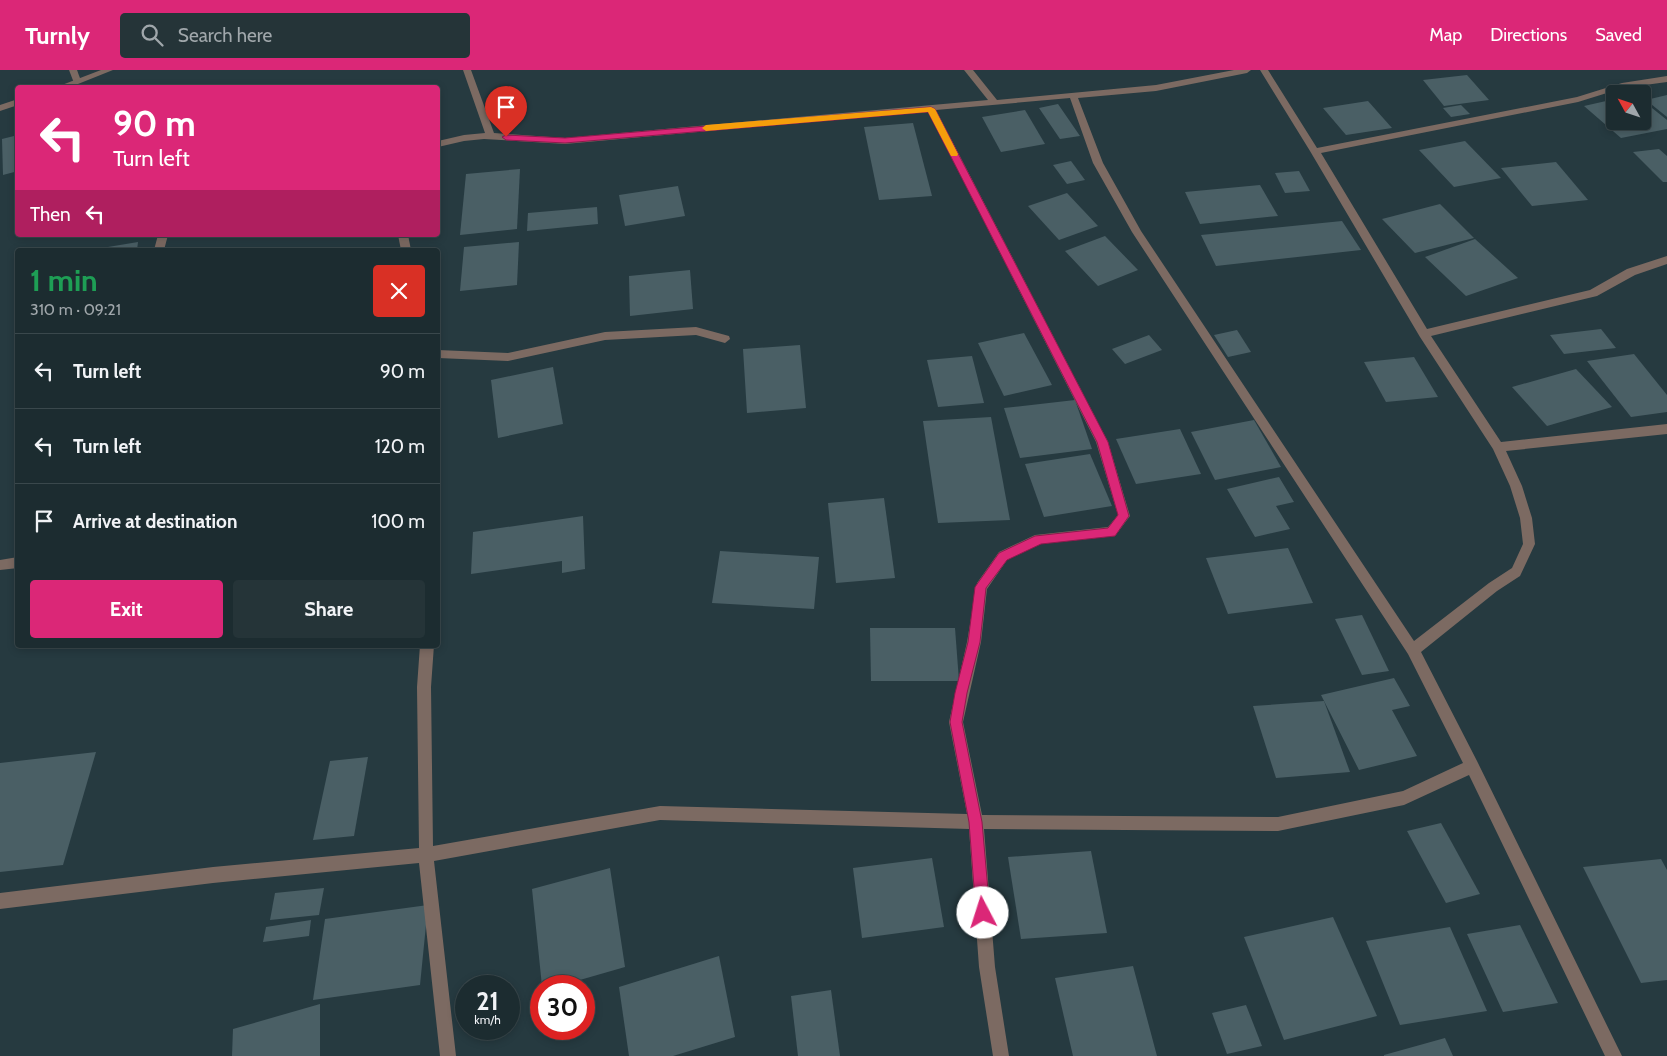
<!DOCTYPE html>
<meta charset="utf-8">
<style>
body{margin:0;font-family:Cabin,sans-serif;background:#253438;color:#f1f3f6;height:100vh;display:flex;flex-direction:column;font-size:19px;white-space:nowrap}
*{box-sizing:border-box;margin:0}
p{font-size:16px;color:#a0a7ab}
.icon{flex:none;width:28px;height:28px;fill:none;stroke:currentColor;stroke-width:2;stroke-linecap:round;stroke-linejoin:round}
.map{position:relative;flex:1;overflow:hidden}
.panel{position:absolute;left:15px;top:178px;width:425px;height:400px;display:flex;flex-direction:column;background:#1c2c30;border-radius:5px;box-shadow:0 2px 8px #0003,0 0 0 1px #3a484c}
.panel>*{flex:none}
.hud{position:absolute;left:15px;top:15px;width:425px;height:152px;border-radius:5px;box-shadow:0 2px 8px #0003,0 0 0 1px #3a484c;background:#db2777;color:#fff;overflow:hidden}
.needle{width:32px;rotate:310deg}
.buttons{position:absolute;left:1606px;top:15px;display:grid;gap:10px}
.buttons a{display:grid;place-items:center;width:45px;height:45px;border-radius:5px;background:#1c2c30;box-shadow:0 2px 8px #0003,0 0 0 1px #3a484c;font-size:25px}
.speed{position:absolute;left:455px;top:905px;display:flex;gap:10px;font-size:25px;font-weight:700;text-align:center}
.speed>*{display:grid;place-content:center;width:65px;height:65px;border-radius:50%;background:#1c2c30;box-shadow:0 2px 8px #0003,0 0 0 1px #3a484c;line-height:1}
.speed small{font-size:12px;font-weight:400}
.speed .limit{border:8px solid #d22;background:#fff;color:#111}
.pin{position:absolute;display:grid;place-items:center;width:42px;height:42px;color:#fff;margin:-51px -21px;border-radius:50% 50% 50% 0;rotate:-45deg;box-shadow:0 0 5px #0007}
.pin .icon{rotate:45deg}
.me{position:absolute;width:55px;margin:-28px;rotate:355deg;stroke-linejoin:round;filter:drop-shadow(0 0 4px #0008)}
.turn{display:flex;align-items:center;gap:18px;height:105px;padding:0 15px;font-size:22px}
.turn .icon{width:65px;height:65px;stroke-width:2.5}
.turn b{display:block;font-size:35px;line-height:42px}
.then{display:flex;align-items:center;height:48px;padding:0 15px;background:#0003;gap:10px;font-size:19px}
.round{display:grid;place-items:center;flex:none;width:52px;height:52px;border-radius:5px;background:#253438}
.summary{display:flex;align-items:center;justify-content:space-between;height:85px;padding:0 15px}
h1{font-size:30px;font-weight:700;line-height:38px;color:#1e9e55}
.button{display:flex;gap:10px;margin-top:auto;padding:10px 15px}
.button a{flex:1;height:58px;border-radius:5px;background:#db2777;color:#fff;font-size:20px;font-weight:700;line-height:58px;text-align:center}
.button a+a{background:#253438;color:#f1f3f6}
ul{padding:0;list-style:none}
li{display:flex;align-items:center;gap:15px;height:75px;padding:0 15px;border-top:1px solid #3a484c}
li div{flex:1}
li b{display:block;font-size:19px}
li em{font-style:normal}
header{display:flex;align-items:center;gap:30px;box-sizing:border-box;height:70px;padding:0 25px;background:#db2777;color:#fff}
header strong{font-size:24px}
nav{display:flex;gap:28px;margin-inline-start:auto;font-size:18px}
.search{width:350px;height:45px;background:#253438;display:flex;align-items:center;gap:12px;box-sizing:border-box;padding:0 18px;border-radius:5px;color:#a0a7ab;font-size:19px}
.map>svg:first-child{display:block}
</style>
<header>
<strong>Turnly</strong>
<div class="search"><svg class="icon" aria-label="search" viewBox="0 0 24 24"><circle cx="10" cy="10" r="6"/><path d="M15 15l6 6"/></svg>Search here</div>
<nav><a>Map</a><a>Directions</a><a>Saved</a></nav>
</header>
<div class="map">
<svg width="1667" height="986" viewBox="0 0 1667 986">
<rect width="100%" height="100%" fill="#263a40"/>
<g fill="#4a5f65">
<polygon points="1467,5 1489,30 1444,36 1423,10"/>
<polygon points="1667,25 1667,47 1646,30"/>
<polygon points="1615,29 1615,51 1642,51 1642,30 1667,50 1667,59 1621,68 1584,36"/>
<polygon points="1368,31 1392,58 1346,65 1323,38"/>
<polygon points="1058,34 1080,66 1060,69 1039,38"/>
<polygon points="1461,35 1470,44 1451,47 1443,38"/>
<polygon points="1025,40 1045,74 1001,82 982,47"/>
<polygon points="913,53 932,126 879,130 864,57"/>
<polygon points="18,65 18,101 3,105 2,69"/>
<polygon points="1465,71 1501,108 1454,117 1419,80"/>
<polygon points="1659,79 1667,86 1667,112 1663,112 1633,82"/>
<polygon points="1071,91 1085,110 1067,114 1053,95"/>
<polygon points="1556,92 1588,130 1532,136 1501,98"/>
<polygon points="520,99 517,159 460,165 466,104"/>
<polygon points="1299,101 1310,121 1285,123 1275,103"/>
<polygon points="1260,115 1278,146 1200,154 1185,122"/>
<polygon points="678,116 685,146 625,156 619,125"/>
<polygon points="1067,123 1098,156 1059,170 1028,136"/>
<polygon points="1440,134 1474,168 1415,183 1382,149"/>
<polygon points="597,137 598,154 527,161 528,143"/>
<polygon points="1342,151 1361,180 1216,196 1201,165"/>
<polygon points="1105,166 1138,200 1098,216 1065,181"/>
<polygon points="1475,169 1518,208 1466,226 1425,187"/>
<polygon points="138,172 137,180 97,180 96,179"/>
<polygon points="519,172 517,215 460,221 464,177"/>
<polygon points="690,200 693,239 630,246 629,206"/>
<polygon points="1601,259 1616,278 1564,284 1550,265"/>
<polygon points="1237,260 1251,282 1228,287 1214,265"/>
<polygon points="1024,263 1052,315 1004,326 978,273"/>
<polygon points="1149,265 1162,280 1125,294 1112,279"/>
<polygon points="800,275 806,338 747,343 743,279"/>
<polygon points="1634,284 1667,325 1667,342 1631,347 1587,291"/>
<polygon points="972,286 984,333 938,337 927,290"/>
<polygon points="1414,287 1438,327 1386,332 1364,292"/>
<polygon points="553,297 563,354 498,368 491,310"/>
<polygon points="1576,299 1612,337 1547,356 1512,317"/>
<polygon points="1075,330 1092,379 1020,388 1004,338"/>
<polygon points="991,347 1010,450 938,453 923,351"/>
<polygon points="1254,350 1281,397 1215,410 1191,362"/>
<polygon points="1180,359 1201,404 1136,414 1116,369"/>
<polygon points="1090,384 1112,436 1044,447 1025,394"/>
<polygon points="1279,407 1294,432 1276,436 1290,459 1255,467 1227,419"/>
<polygon points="884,428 895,508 836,513 828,433"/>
<polygon points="583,446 585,499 562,503 562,491 471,504 473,462"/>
<polygon points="1288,478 1313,533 1228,544 1206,488"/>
<polygon points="720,481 819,487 814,539 712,533"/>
<polygon points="1362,545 1389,601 1362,605 1335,549"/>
<polygon points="870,558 955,558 959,611 871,611"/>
<polygon points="1394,608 1410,636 1392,640 1417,686 1359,700 1321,625"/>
<polygon points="1324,631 1350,702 1276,708 1253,636"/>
<polygon points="96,682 63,795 0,802 0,693"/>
<polygon points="368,687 354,766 313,770 330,691"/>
<polygon points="1441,753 1480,824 1446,833 1407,761"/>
<polygon points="1091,781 1107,863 1021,869 1008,787"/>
<polygon points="932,788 944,857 862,868 853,798"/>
<polygon points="1661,789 1667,800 1667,910 1641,913 1583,797"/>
<polygon points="610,798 625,897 559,916 542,916 532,819"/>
<polygon points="324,818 319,845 270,850 275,823"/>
<polygon points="428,835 420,915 313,930 325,849"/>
<polygon points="1333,847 1377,946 1284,970 1244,867"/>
<polygon points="311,850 309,866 263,872 266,857"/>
<polygon points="1520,855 1558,933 1503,942 1467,864"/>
<polygon points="1450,857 1487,941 1400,955 1366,871"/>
<polygon points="719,886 735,967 673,986 629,986 619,917"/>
<polygon points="1133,896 1157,986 1073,986 1055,908"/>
<polygon points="831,920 840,986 798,986 791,926"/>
<polygon points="320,934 320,986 232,986 233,959"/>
<polygon points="1246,935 1262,976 1227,984 1212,943"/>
<polygon points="1445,968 1453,986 1384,986 1384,985"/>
</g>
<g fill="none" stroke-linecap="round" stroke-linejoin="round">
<g fill="#7c6a62" fill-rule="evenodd">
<polygon points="69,0 77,0 81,11 80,13 74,13"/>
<path d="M 463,0 L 471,0 L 494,63 L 565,68 L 988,30 L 964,0 L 973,0 L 997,30 L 1156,15 L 1234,0 L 1251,0 L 1247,3 L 1156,21 L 1078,28 L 1103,93 L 1141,161 L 1414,571 L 1489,513 L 1512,498 L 1523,474 L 1520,448 L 1510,416 L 1493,379 L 1420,267 L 1310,81 L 1260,0 L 1268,0 L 1317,78 L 1577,27 L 1622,13 L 1667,6 L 1667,12 L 1623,18 L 1578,32 L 1321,83 L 1427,259 L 1590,220 L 1627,199 L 1667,186 L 1667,194 L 1635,205 L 1597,226 L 1431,266 L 1501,372 L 1667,354 L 1667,364 L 1506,381 L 1522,416 L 1532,448 L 1535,474 L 1520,506 L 1497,521 L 1421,582 L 1477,691 L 1622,986 L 1605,986 L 1469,705 L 1404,735 L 1278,761 L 984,759 L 995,897 L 1009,986 L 993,986 L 979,897 L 969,759 L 660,750 L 434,791 L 456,986 L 440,986 L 419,793 L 213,813 L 0,839 L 0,823 L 213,797 L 419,778 L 417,617 L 420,575 L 434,575 L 431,617 L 433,776 L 660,736 L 967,744 L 949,652 L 967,572 L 977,513 L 999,482 L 1035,465 L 1108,457 L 1118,445 L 1096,372 L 928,41 L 565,74 L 484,69 L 464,71 L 438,77 L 438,71 L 464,65 L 485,63 ZM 1070,28 L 1093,93 L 1132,162 L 1408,584 L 1463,693 L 1403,721 L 1278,747 L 982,745 L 963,652 L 981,572 L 987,519 L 1007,490 L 1040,474 L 1115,466 L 1130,446 L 1108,372 L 936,40 Z"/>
<polygon points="158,165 168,165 164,180 154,180"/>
<polygon points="398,165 408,165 411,180 401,180"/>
<polygon points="696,257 729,266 730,269 725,273 696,265 605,270 508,291 438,288 438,280 508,283 605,262"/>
<polygon points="18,487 18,498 0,500 0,490"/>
</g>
<g fill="#7c6a62" fill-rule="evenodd">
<polygon points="101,0 113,0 68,18 54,18"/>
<polygon points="18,29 18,35 0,41 0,35"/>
</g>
</g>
<polygon fill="#db2777" stroke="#8e194d" points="931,37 935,39 1108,372 1129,446 1115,466 1041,474 1007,490 986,518 980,572 967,623 962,652 982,752 990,843 988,848 983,850 978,848 976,843 969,752 950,652 955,623 968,572 975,517 999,483 1035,466 1108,458 1118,445 1097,372 928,42 565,73 506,70 502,67 506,65 565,68"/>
<polygon fill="#f59e0b" points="931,37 935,39 958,84 957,86 951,86 928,42 706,61 702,58 706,55"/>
</svg>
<div class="buttons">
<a><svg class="needle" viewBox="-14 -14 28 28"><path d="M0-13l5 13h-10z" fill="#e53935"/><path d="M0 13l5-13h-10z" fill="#a0a7ab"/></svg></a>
</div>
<div class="speed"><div>21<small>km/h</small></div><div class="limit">30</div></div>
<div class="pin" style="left:506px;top:67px;background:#d93025"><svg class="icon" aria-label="arrive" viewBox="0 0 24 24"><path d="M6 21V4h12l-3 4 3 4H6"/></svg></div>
<svg class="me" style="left:983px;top:843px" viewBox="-20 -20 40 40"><circle r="19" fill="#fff"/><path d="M0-13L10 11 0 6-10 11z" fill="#db2777"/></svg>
<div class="hud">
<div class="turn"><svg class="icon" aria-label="left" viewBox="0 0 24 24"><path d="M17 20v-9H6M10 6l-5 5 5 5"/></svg><div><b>90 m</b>Turn left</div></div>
<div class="then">Then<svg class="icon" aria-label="left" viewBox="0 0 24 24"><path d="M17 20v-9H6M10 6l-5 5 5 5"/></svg></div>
</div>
<section class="panel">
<div class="summary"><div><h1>1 min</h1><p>310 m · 09:21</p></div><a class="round" style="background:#d93025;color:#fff"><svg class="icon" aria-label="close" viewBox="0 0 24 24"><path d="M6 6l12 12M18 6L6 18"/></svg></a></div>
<ul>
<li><svg class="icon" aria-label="left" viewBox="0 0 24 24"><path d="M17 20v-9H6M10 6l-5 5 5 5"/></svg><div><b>Turn left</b></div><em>90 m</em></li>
<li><svg class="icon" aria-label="left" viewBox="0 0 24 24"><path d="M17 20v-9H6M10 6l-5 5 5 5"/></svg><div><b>Turn left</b></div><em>120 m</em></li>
<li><svg class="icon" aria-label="arrive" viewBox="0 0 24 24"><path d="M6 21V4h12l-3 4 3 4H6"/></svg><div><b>Arrive at destination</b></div><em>100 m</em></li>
</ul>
<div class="button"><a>Exit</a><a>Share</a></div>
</section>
</div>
